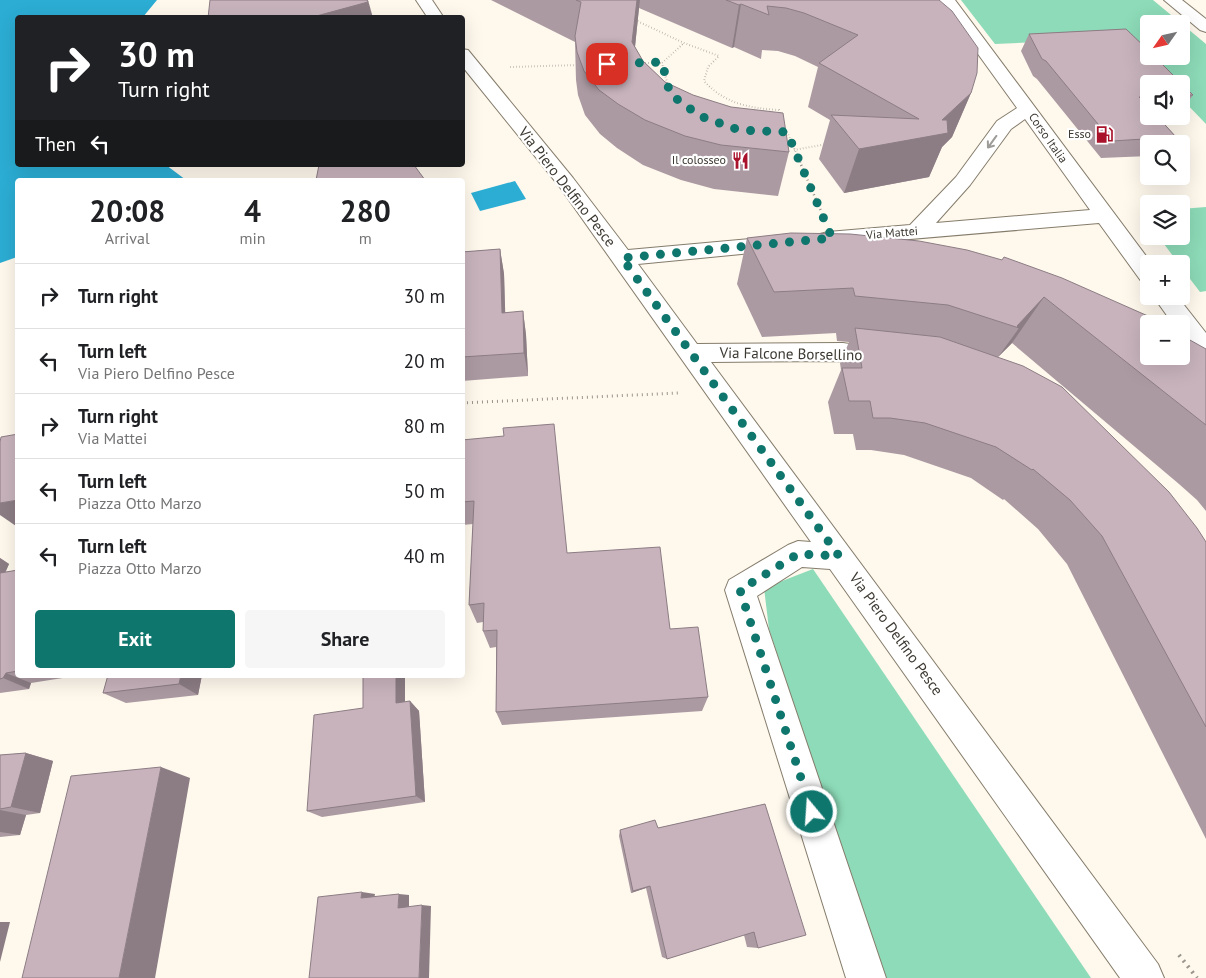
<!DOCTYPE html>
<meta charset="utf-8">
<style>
body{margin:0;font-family:"PT Sans",sans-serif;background:#f6f6f6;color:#202124;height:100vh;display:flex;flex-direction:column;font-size:19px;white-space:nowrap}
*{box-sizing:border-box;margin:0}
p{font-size:16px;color:#757577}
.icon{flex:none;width:28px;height:28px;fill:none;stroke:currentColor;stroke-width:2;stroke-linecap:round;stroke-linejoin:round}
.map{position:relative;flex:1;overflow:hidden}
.panel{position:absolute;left:15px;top:178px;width:450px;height:500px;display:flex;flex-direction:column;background:#fff;border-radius:5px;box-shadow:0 5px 20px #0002}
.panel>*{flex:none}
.banner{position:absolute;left:15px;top:15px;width:450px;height:152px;border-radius:5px;box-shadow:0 5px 20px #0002;background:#202124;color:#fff;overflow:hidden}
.needle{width:32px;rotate:236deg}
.controls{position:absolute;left:1140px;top:15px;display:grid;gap:10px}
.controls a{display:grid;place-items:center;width:50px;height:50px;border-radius:5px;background:#fff;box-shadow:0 5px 20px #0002;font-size:25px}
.pin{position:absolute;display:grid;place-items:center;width:42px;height:42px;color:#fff;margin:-21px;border-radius:10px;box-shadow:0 2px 8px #0006}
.me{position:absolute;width:55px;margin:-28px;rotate:342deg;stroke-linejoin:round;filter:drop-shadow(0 0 4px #0008)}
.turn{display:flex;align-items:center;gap:18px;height:105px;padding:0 20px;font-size:22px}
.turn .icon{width:65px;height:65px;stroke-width:2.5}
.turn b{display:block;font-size:35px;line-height:42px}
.then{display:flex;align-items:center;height:48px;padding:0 20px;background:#0003;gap:10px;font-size:19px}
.eta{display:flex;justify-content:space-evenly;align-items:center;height:85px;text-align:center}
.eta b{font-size:30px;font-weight:700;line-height:35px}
.primary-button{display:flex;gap:10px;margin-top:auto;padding:10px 20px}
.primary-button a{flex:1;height:58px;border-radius:5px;background:#0f766e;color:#fff;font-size:20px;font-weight:700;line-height:58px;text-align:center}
.primary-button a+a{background:#f6f6f6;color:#202124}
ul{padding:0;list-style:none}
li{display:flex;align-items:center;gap:15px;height:65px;padding:0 20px;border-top:1px solid #e0e0e0}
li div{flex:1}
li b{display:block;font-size:19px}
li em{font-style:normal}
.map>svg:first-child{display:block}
</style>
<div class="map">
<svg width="1206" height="978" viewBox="0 0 1206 978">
<rect width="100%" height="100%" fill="#fef8ed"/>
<g fill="#8ddbb8" fill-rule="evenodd">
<path d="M 961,0 L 1153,0 L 1206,44 L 1206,124 L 1181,98 L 1181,84 L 1123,38 L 995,44 ZM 1149,24 L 1181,24 L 1181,56 L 1149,56 Z"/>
<polygon points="1206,207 1206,291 1200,292 1181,267 1181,264 1179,264 1158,236 1181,236 1181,209"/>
<polygon points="813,569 1091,978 883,978 769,629 764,588"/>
</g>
<g fill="#2cadd4">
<polygon points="0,0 157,0 143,17 18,18 18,165 166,165 186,180 18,180 17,257 0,263"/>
<polygon points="515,181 526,199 480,211 471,193"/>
</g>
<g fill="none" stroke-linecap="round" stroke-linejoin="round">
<defs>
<g id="minor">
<polygon points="416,0 432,0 444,18 428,18"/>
<path d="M 939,0 L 955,0 L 1152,264 L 1149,264 L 1149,284 L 1141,281 L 1099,223 L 828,246 L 820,244 L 817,239 L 820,234 L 828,232 L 910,225 L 956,177 L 997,121 L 1017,108 ZM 1025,119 L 1090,210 L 936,223 L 970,185 L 1011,129 Z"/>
<polygon points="1164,0 1182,0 1206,19 1206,32 1200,30"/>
<polygon points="462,49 468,50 573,178 628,250 783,236 791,238 794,243 791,248 783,250 638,264 697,344 843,343 890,350 893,356 890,362 881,365 843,361 711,362 1158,964 1164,978 1120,978 830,569 802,567 757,596 886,978 846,978 725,590 729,580 788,545 798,541 811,542 559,186 462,66"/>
<path d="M 1153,296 L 1177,296 L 1206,333 L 1206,359 C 1191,354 1181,339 1181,324 L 1173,324 Z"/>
</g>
</defs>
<use href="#minor" stroke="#857c6b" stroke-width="2"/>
<g stroke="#9a958c" stroke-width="2" stroke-dasharray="0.5 2.5" stroke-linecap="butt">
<path d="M 635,20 L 684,43 L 719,56 L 708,67 L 704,81 C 725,104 749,108 779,110 L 781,115"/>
<polyline points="642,63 662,63"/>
<polyline points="510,67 578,65"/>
<polyline points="668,86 662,63 684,43"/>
<polyline points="784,132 787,132 802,166"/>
<polyline points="794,150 827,144"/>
</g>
<polyline stroke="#9a958c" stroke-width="2.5" stroke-dasharray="1 3" stroke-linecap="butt" points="801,165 821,211"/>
<g stroke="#9a958c" stroke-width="3" stroke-dasharray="1 4" stroke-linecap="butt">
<polyline points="462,403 678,393"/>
<polyline points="16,422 18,422"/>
</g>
<polyline stroke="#9a958c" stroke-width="4" stroke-dasharray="2 5" stroke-linecap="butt" points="1179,955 1197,978"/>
<use href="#minor" fill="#fff" fill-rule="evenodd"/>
</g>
<g fill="#ac9aa2">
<polygon points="491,0 939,0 971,93 952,137 942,147 929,177 844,193 819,159 830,120 808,107 818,67 795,56 778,51 762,50 761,59 734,47 732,48 639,8 635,47 643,61 665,82 789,152 778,196 714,189 681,180 643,165 617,148 600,134 585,115 578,95 576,80 575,42"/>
<polygon points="1126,29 1149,51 1149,56 1154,56 1193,95 1181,111 1181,84 1149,84 1149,116 1157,116 1176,137 1171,144 1149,144 1149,156 1101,158 1037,79 1033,76 1021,51 1029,34"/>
<polygon points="850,234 1206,349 1206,511 1197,500 1179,484 1012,343 998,357 1206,542 1206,839 1067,564 1038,529 1004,499 1003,500 971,478 904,455 871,450 856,450 853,434 834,434 828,402 841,370 840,363 849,342 837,341 836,333 762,337 737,284 747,238"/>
<polygon points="500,249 504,274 505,313 523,311 526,335 528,376 462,381 462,252"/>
<polygon points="462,440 567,553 670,629 708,697 702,711 502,725 496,712 496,647 490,648 483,631 483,622 477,623 469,605 473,524 462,525"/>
<polygon points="0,558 9,564 5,572 18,570 18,675 69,675 69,677 31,683 29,689 0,693"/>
<polygon points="202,675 198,695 126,703 103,693"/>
<polygon points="405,675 405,702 410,701 419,711 425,802 322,817 307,811 363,708"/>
<polygon points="26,753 53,761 40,813 26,815 20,835 0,837 0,755"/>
<polygon points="765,804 758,948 747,947 744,935 667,959 662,957 646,888 631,893 619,836 620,830 658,828"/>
</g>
<g fill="#8c7d84">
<polygon points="365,0 368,0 373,18 309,18"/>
<polygon points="637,0 640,0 639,8 631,85 632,42"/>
<polygon points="741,4 734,47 732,48 739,5"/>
<polygon points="971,93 952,137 942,147 929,177 844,193 859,149 942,120"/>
<polygon points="500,249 504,274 506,337 502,313"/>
<polygon points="1044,297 1012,343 998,357 1019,328 1016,327"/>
<polygon points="523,311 526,335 528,376 524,353"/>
<polygon points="18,500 18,526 16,526 0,515 0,503"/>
<polygon points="0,558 9,564 0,585"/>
<polygon points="6,673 31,683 29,689 3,678"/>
<polygon points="181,675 202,675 198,695 179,684"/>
<polygon points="396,675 405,675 405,713 396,703"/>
<polygon points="410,701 419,711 425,802 416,796"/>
<polygon points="26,753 53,761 40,813 11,807"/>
<polygon points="161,767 190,778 155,978 119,978"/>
<polygon points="0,810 26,815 20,835 0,832"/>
<polygon points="650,886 646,888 631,893 633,891"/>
<polygon points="362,892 375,894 374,899 361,898"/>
<polygon points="399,894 409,895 409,909 398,908"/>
<polygon points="422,905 431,906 429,978 419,978"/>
<polygon points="0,922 10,922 0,962"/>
</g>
<g fill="#c8b3bc" stroke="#8c7d84">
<polygon points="210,0 367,0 368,2 309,18 208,18"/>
<polygon points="576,0 637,0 632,42 643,61 665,82 693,95 731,107 783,113 789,152 721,145 685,136 645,120 618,104 599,90 584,71 577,52 575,36 581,2"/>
<polygon points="726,0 939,0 952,11 978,48 977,73 971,93 942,120 947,120 948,133 859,149 831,115 919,119 819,63 858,35 804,13 786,8 767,6 769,15 741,4 739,5"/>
<polygon points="1126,29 1149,51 1149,56 1154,56 1193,95 1181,95 1181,84 1149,84 1149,97 1139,97 1149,107 1149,116 1157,116 1176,137 1112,141 1046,61 1042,59 1029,34"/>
<polygon points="319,165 414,165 425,180 316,180"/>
<polygon points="791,233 850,234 919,241 967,250 1002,260 1004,257 1062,278 1157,320 1163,324 1149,324 1149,356 1181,356 1181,335 1206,349 1206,425 1044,297 1017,326 1019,328 948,305 855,296 853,288 774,292 747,238"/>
<polygon points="500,249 502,313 523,311 524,353 462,357 462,252"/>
<polygon points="855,328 940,337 1023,366 1062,387 1169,492 1197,528 1206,542 1206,727 1102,536 1070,500 1033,469 1032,470 996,447 925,423 890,418 873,418 870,401 849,401 842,368 862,368"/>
<polygon points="554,424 567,553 660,547 670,629 698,627 708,697 496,712 497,630 483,631 484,603 469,605 474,501 462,502 462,440 504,436 503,428"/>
<polygon points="18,434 18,500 0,503 0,442 1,437"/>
<polygon points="18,570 18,671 6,673 3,678 0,679 0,573"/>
<polygon points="108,675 181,675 179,684 103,693"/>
<polygon points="363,675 396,675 396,703 410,701 416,796 307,811 314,715 363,708"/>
<polygon points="26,753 11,807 0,809 0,755"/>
<polygon points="161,767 119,978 22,978 71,776"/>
<polygon points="765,804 806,935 758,948 754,932 667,959 650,886 633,891 620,830 655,820 658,828"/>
<polygon points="362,892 361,898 399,894 398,908 422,905 419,978 309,978 318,897"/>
</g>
<defs><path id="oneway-shaft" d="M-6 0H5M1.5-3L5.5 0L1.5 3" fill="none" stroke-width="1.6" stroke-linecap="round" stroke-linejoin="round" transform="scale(1.25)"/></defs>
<use stroke="#9e9c98" href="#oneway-shaft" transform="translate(992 142) rotate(126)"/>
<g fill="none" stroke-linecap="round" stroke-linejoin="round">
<polyline stroke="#0f766e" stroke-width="9" stroke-dasharray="0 16.2" points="607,64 662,62 670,94 700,116 739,130 787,132 832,238 622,258 839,556 798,554 740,590 812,812"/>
</g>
<defs>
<symbol id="fuel-bare" viewBox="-9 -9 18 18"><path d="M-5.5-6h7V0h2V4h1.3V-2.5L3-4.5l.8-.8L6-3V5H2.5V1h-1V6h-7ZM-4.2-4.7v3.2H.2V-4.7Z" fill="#a9122b" stroke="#fff" stroke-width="2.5" paint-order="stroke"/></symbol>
<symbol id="restaurant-bare" viewBox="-9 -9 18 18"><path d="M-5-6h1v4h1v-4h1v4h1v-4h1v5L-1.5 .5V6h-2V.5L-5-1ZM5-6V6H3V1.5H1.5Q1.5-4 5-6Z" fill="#a9122b" stroke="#fff" stroke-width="2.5" paint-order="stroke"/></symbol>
</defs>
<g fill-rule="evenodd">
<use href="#fuel-bare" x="1092" y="122" width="25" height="25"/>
<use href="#restaurant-bare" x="728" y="148" width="25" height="25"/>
</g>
<g text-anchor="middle" stroke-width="4.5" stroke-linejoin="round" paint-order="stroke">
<g font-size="12" fill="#3d3932" stroke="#fff" text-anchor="end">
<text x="1091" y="138">Esso</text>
<text x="726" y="164">Il colosseo</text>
</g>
<g font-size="12" fill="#3d3932" stroke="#fff">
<text transform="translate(1048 138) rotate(55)" y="4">Corso Italia</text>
<text transform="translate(892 233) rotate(-5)" y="4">Via Mattei</text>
</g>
<g font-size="15" fill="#3d3932" stroke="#fff">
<text transform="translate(567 187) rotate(52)" y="5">Via Piero Delfino Pesce</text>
<text transform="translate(791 354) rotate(1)" y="5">Via Falcone Borsellino</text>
<text transform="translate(896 634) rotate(54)" y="5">Via Piero Delfino Pesce</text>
</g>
</g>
</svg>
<div class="controls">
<a><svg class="needle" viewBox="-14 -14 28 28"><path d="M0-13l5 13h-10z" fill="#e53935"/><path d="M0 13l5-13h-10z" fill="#757577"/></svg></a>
<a><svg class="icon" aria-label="sound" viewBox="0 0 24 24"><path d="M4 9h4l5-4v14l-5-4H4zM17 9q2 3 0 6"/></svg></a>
<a><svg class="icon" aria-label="search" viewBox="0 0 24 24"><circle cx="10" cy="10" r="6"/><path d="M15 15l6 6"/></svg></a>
<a><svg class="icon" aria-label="layers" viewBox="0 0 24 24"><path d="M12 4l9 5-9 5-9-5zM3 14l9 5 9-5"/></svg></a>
<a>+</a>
<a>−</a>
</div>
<div class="pin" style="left:607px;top:64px;background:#d93025"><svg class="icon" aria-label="arrive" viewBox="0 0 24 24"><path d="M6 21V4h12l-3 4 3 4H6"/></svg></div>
<svg class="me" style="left:812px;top:812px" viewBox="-20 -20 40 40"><circle r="17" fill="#0f766e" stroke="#fff" stroke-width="3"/><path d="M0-11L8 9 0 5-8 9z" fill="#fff"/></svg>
<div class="banner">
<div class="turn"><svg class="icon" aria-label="right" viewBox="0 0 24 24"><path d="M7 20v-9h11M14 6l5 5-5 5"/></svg><div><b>30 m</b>Turn right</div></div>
<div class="then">Then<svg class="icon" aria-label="left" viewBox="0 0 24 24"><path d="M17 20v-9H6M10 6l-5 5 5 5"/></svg></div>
</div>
<section class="panel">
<div class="eta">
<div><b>20:08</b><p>Arrival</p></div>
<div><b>4</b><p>min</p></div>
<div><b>280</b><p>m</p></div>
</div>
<ul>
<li><svg class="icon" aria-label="right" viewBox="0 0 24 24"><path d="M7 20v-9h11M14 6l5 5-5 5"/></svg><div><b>Turn right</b></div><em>30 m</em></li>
<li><svg class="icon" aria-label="left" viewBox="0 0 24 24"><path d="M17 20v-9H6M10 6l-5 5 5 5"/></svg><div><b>Turn left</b><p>Via Piero Delfino Pesce</p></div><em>20 m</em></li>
<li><svg class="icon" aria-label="right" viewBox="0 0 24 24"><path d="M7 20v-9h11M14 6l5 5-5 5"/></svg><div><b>Turn right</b><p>Via Mattei</p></div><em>80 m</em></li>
<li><svg class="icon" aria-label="left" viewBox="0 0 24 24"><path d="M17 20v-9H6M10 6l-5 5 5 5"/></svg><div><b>Turn left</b><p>Piazza Otto Marzo</p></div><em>50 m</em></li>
<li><svg class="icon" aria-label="left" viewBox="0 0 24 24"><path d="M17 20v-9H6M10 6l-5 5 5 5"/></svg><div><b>Turn left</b><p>Piazza Otto Marzo</p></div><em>40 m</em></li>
</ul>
<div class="primary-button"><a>Exit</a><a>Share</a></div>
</section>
</div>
